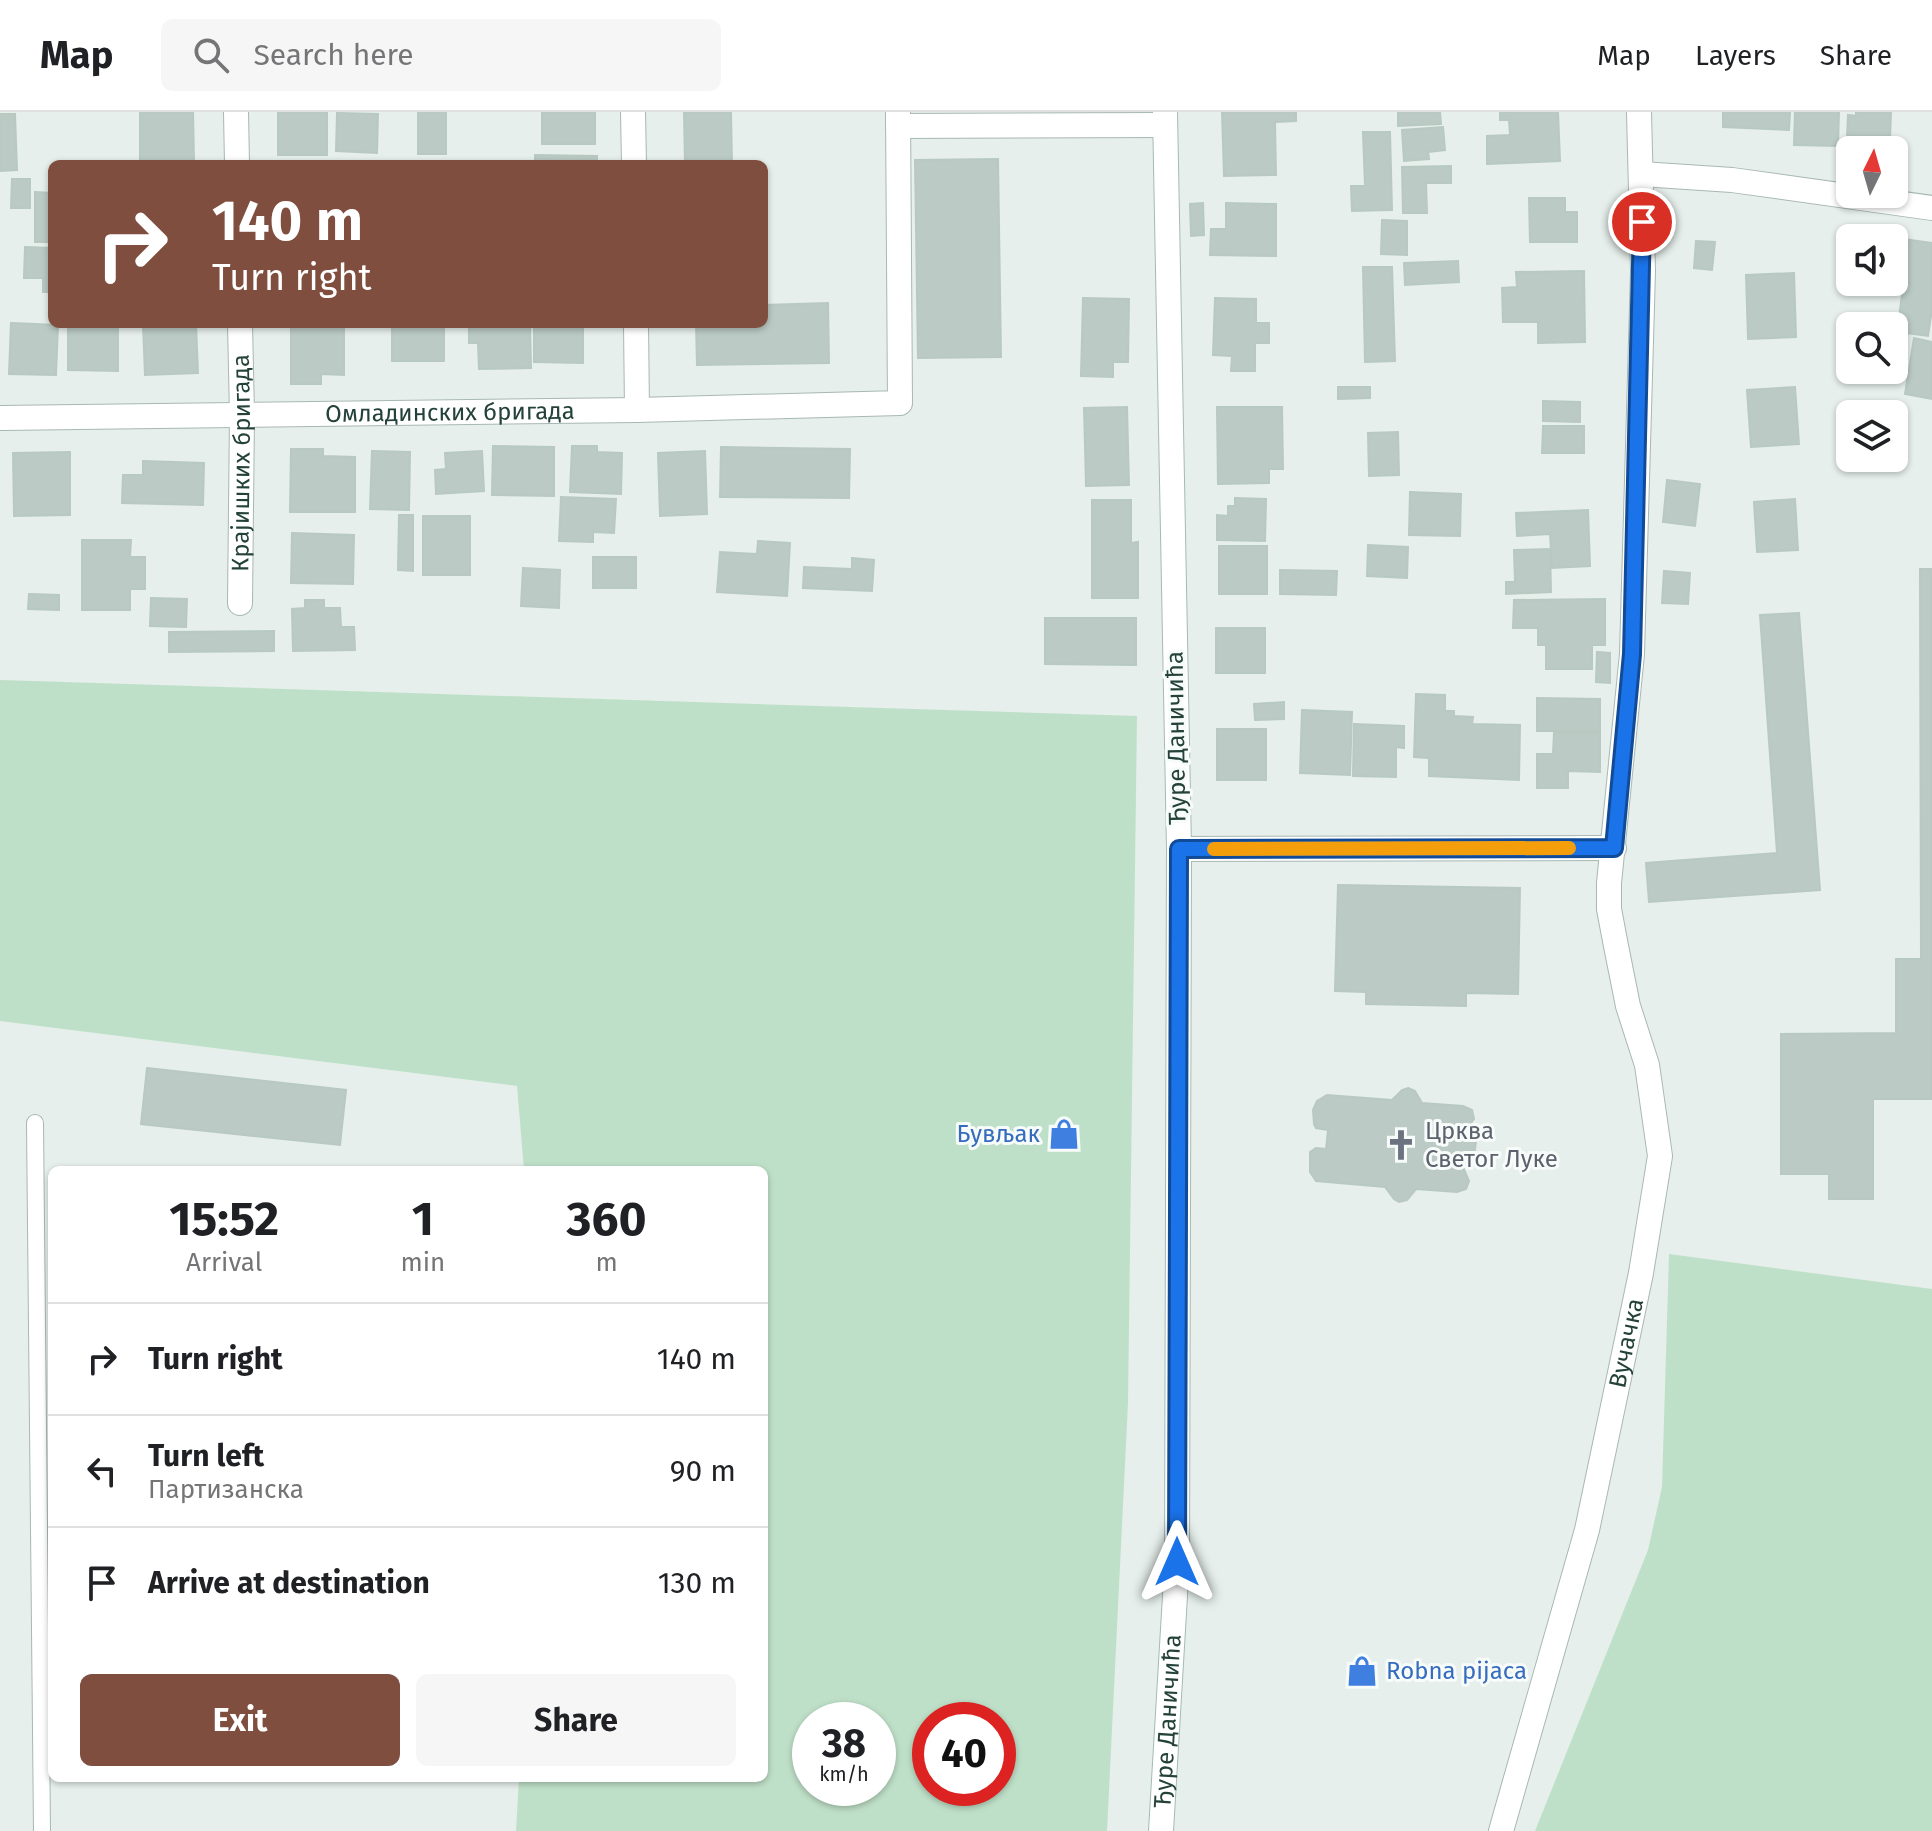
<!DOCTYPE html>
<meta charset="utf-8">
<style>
body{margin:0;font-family:"Fira Sans",sans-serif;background:#f6f6f6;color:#202124;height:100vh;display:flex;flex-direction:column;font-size:30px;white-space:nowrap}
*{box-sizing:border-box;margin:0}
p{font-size:26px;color:#757577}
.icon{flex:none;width:44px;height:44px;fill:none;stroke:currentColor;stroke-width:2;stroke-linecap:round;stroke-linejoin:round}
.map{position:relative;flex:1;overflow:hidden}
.side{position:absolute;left:48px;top:1054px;width:720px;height:616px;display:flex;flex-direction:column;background:#fff;border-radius:12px;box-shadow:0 2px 6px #0004}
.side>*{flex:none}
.banner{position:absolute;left:48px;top:48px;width:720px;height:168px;border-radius:12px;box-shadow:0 2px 6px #0004;background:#7f4e3f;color:#fff;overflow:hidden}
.needle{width:52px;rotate:5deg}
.controls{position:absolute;left:1836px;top:24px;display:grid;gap:16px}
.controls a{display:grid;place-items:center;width:72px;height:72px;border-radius:12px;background:#fff;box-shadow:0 2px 6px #0004;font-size:40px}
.speed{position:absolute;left:792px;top:1590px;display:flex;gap:16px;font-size:40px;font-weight:700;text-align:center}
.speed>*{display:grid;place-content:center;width:104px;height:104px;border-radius:50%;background:#fff;box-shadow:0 2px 6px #0004;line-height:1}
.speed small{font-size:20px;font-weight:400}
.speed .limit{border:12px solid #d22;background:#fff;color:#111}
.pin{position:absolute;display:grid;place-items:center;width:68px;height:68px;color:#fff;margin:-34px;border:4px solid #fff;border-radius:50%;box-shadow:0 2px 8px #0007}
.me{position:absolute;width:88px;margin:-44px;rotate:0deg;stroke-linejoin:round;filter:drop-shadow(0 0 6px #0008)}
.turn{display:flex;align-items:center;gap:28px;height:168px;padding:0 32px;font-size:36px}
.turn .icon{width:104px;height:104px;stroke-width:2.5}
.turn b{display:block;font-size:56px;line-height:68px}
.eta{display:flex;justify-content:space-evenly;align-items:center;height:136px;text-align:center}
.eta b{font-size:48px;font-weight:700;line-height:56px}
.cta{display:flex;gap:16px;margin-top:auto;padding:16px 32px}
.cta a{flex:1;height:92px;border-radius:12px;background:#7f4e3f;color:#fff;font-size:32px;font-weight:700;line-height:92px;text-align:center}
.cta a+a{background:#f6f6f6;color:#202124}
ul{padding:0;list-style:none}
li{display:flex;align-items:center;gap:24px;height:112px;padding:0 32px;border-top:2px solid #e0e0e0}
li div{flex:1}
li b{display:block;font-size:30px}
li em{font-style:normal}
header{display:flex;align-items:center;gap:48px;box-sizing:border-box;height:112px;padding:0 40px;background:#fff;border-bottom:2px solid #e0e0e0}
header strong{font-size:38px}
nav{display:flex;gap:44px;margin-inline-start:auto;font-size:28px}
.search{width:560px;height:72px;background:#f6f6f6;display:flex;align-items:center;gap:20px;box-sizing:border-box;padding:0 28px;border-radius:12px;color:#757577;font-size:30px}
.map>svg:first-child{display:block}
</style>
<header>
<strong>Map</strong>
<div class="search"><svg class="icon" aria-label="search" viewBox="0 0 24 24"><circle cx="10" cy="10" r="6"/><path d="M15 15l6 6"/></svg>Search here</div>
<nav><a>Map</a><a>Layers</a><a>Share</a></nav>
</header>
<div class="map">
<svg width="1932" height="1719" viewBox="0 0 1932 1719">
<rect width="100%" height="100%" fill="#e6efeb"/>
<g fill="#bfe0c8" fill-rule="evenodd">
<path d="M 0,568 L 1137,604 L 1128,1291 L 1107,1719 L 516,1719 L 519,1666 L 764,1666 L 764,1058 L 524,1058 L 517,974 L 0,909 ZM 810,1608 L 878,1608 L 878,1676 L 810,1676 ZM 930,1608 L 998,1608 L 998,1676 L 930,1676 Z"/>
<polygon points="1669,1142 1932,1177 1932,1719 1535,1719 1648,1438 1662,1375"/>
</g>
<g fill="#bbcac4" stroke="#b8c9c2" stroke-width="2">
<polygon points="140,0 193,0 194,49 140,49"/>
<rect x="278" y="0" width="49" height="43"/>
<rect x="418" y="0" width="28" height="42"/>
<rect x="542" y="0" width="53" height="32"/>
<polygon points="684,0 731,0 732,52 685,52"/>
<polygon points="1222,0 1296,0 1296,9 1275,10 1276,63 1224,64"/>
<polygon points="1398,0 1440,0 1441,12 1398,14"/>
<polygon points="1500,0 1558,0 1560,49 1487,52 1487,24 1510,23 1509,8 1500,8"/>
<polygon points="1723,0 1790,0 1789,18 1723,15"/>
<polygon points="1795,0 1839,0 1838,34 1794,33"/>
<polygon points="1856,0 1891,0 1890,27 1847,25 1848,3 1856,4"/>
<polygon points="337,1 378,2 377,41 336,39"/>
<polygon points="0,2 15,2 17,58 0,59"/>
<polygon points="1443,15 1445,38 1428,40 1429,47 1404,49 1402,18"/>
<polygon points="1363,20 1390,20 1392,98 1352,99 1351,74 1365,74"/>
<polygon points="535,43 597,44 597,52 535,52"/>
<polygon points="998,47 1001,245 918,246 915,48"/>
<polygon points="1451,54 1451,71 1426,71 1427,101 1403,101 1402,55"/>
<polygon points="12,67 30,67 30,96 11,96"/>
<polygon points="35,80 52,81 52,130 35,130"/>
<polygon points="1529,86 1565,86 1565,100 1577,100 1577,130 1530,130"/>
<polygon points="1203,91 1204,123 1191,124 1190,92"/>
<polygon points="1226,91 1276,92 1276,144 1210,143 1211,117 1226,117"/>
<polygon points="1382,108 1407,109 1407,143 1381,142"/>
<polygon points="1847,119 1932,131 1932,198 1928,224 1897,220 1905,160 1894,159 1894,126 1850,126 1850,153 1843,152"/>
<polygon points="1696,129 1715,130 1712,158 1694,156"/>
<polygon points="25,135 52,136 52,180 43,180 43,166 24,166"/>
<polygon points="1458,149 1459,170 1405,173 1404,151"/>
<polygon points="1363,155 1392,155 1395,249 1365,250"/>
<polygon points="1584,159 1585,230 1538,231 1538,210 1503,210 1502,176 1517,175 1516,160"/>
<polygon points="1794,161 1796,225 1748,227 1746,163"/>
<polygon points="1083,186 1129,187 1128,250 1113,250 1113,265 1081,264"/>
<polygon points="1215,186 1256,187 1256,211 1269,211 1269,231 1255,231 1255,259 1231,259 1232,244 1213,243"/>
<polygon points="828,191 829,251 697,253 696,212 764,212 764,193"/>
<polygon points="11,211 58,213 56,263 9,262"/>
<polygon points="68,212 118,212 118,259 68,258"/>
<polygon points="196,212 198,261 145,263 143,213"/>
<polygon points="291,212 344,212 344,263 321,262 321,272 291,272"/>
<rect x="392" y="212" width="52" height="37"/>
<polygon points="469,212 530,212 531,256 479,257 478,231 469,231"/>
<polygon points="534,212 583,212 583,251 534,250"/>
<polygon points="1914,226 1932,230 1932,287 1905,282"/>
<polygon points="1338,275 1370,275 1370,286 1338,287"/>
<polygon points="1795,275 1799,332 1751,335 1747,278"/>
<polygon points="1543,289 1580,290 1580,310 1543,309"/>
<polygon points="1127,295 1129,373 1086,374 1084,296"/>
<polygon points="1217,295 1282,295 1283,357 1269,357 1269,371 1218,372"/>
<polygon points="1543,314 1584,314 1584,341 1542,341"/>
<polygon points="1398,320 1399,363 1369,364 1368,321"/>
<polygon points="493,334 554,335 554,384 492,383"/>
<polygon points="572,334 597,334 597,340 622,341 621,382 570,380"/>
<polygon points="721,335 850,337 849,386 720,385"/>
<polygon points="291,337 323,337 323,344 355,345 355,400 290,400"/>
<polygon points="372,339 410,340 409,398 370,397"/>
<polygon points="482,339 484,379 436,382 435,358 446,357 445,341"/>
<polygon points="705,339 707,402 660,404 658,341"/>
<polygon points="70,340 70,403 14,404 13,341"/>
<polygon points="143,349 204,351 203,393 122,391 123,363 143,363"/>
<polygon points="1667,368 1700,372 1695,414 1663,410"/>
<polygon points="1410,380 1461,382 1460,424 1409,423"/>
<polygon points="561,385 616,387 614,421 593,420 593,430 559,429"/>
<polygon points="1235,386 1266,387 1265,429 1217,428 1217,403 1228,404 1228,394 1235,394"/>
<polygon points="1795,387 1798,438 1757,440 1754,390"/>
<polygon points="1092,388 1131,388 1131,431 1138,430 1138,486 1092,486"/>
<polygon points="1588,398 1590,454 1552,456 1550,422 1517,424 1516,401"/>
<polygon points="399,403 413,403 413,459 398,458"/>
<rect x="423" y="404" width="47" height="59"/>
<polygon points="292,421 354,423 353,472 291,471"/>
<polygon points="82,428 131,428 130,445 145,445 145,477 130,477 130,498 82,498"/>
<polygon points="758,429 790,431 787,484 717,480 720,440 757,442"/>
<polygon points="1368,433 1408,435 1407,466 1367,464"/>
<rect x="1219" y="434" width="48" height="48"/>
<polygon points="1550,437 1551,480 1506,482 1506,470 1515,470 1514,438"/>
<rect x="593" y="445" width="43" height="31"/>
<polygon points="852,446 874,448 872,479 803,476 804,455 852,457"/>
<polygon points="523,456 560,458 559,496 521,494"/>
<polygon points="1920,457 1932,457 1932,987 1873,987 1873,1087 1829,1087 1829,1062 1781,1062 1781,922 1896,921 1896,847 1921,847"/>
<polygon points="1280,458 1337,459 1336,483 1280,482"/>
<polygon points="1664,459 1690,461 1688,492 1662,491"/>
<polygon points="29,482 59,483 59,498 28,497"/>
<polygon points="151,486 187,487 186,515 150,514"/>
<polygon points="1605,487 1605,533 1592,533 1592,557 1546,557 1546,533 1538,533 1538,516 1513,516 1514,488"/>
<polygon points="305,488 324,488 324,496 340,496 341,515 354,515 355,538 293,539 292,497 305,496"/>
<polygon points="1799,501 1820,778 1649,790 1646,751 1777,741 1760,503"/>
<polygon points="1045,506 1136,506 1136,553 1045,552"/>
<rect x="1216" y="516" width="49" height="45"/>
<polygon points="274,519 274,539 169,540 169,520"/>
<polygon points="1597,540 1610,541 1610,571 1596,570"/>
<polygon points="1416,582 1445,583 1445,599 1454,599 1454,604 1473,605 1472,612 1520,613 1519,668 1429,664 1429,646 1414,645"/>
<polygon points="1537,586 1600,587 1600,619 1537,619"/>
<polygon points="1284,590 1284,607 1255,608 1254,592"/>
<polygon points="1302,598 1352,600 1350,663 1300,661"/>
<polygon points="1354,612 1404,614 1404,636 1396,635 1396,665 1353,664"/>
<rect x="1217" y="617" width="49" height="51"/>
<polygon points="1554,621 1600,621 1600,660 1568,659 1568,676 1537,676 1537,642 1553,642"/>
<polygon points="1338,773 1520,776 1518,882 1466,881 1466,894 1366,892 1366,880 1335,879"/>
<polygon points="147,956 346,978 340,1033 141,1012"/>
<polygon points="1408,976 1415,979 1422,991 1463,994 1472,998 1474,1007 1465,1019 1476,1029 1474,1047 1463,1055 1469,1069 1466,1077 1457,1080 1416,1077 1407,1088 1399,1090 1394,1087 1385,1075 1316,1069 1310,1060 1310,1040 1316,1036 1326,1037 1328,1018 1316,1016 1314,1012 1313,998 1317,989 1327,983 1392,988 1402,978"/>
</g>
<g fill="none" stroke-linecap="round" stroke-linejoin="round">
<defs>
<polyline id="lane" points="35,1011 42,1719"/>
<g id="street">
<polyline points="236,0 237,52"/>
<polyline points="633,0 634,52"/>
<polyline points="898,14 1165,13"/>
<polyline points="1641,62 1732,68 1932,96"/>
<polyline points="636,212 637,298"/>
<path id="s1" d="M 0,306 L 637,298 L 900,291 L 898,0"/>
<path id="s2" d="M 240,491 L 242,303 L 240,212"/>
<polyline points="1179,737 1614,736"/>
<path id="s3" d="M 1501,1719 L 1587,1418 L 1641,1161 L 1660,1044 L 1647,953 L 1628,894 L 1616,834 L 1609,797 L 1609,771 L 1632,542 L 1643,159 L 1639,0"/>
</g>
<g id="secondary">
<path id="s4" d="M 1161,1719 L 1177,1450 L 1179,737 L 1165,0"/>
</g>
</defs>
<use href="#lane" stroke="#a8b8b2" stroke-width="18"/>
<use href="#street" stroke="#a8b8b2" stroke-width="26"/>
<use href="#secondary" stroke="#a4bbb3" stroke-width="26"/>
<use href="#lane" stroke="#fff" stroke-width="16"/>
<use href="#street" stroke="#fff" stroke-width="24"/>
<use href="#secondary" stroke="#fff" stroke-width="24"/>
</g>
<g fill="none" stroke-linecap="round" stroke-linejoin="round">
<defs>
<polyline id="route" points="1177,1450 1179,737 1614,736 1632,542 1642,110"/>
</defs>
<use href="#route" stroke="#114b97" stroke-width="20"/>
<use href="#route" stroke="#1a73e8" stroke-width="14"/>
<polyline stroke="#f59e0b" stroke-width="14" points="1214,737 1569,736"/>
</g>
<defs>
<symbol id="shop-bare" viewBox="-9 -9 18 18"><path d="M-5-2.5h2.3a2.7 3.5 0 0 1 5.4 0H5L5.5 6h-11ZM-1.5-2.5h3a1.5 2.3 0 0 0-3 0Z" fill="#3f7fe0" stroke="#f7fbf9" stroke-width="2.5" paint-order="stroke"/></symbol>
<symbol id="church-bare" viewBox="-9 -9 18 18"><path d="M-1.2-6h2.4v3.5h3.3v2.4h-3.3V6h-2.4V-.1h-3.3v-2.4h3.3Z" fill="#6b7280" stroke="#f7fbf9" stroke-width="2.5" paint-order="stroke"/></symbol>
</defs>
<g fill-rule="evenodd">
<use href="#shop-bare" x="1042" y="1000" width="44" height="44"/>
<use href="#church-bare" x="1379" y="1011" width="44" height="44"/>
<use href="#shop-bare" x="1340" y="1537" width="44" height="44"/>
</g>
<g text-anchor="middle" stroke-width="6" stroke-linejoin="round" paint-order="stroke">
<g font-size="24" fill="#24423a" stroke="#f7fbf9">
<text dy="8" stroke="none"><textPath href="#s1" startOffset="450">Омладинских бригада</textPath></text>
<text dy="8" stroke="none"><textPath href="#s2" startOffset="140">Крајишких бригада</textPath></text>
<text transform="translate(1176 626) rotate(-91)" y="8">Ђуре Даничића</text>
<text dy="8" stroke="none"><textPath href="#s3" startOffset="504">Вучачка</textPath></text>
<text dy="8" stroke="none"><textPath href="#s4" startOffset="110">Ђуре Даничића</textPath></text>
</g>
<g font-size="24" fill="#5b616d" stroke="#f7fbf9" text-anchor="start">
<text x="1425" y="1027">Црква<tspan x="1425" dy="28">Светог Луке</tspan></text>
</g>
<g font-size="24" fill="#366cbe" stroke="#f7fbf9" text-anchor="end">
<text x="1040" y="1030">Бувљак</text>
<text x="1386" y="1567" text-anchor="start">Robna pijaca</text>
</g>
</g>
</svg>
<div class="controls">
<a><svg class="needle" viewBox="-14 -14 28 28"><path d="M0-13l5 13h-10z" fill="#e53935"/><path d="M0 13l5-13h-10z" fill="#757577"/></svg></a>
<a><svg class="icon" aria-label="sound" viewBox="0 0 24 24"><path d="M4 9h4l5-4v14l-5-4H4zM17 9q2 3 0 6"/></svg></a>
<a><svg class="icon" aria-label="search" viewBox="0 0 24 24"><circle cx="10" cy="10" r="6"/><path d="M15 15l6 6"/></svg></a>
<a><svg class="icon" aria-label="layers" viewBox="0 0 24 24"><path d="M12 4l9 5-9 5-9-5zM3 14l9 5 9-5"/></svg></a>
</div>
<div class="speed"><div>38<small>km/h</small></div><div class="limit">40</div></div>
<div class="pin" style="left:1642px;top:110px;background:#d93025"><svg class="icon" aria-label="arrive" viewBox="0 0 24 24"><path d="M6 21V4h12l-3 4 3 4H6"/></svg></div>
<svg class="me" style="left:1177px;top:1450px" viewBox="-20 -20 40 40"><path d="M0-17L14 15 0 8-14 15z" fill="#1a73e8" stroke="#fff" stroke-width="4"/></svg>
<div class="banner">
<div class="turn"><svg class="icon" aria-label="right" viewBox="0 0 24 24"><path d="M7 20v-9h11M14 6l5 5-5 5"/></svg><div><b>140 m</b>Turn right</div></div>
</div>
<section class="side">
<div class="eta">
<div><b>15:52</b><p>Arrival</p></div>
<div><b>1</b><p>min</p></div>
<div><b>360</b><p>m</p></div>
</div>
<ul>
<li><svg class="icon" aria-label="right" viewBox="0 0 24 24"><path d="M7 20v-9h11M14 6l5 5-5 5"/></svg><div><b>Turn right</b></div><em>140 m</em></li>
<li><svg class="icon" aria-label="left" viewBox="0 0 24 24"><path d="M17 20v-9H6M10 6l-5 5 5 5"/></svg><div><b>Turn left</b><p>Партизанска</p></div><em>90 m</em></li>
<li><svg class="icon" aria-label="arrive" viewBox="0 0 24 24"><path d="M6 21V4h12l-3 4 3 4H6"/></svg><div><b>Arrive at destination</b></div><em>130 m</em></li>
</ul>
<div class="cta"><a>Exit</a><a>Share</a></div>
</section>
</div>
